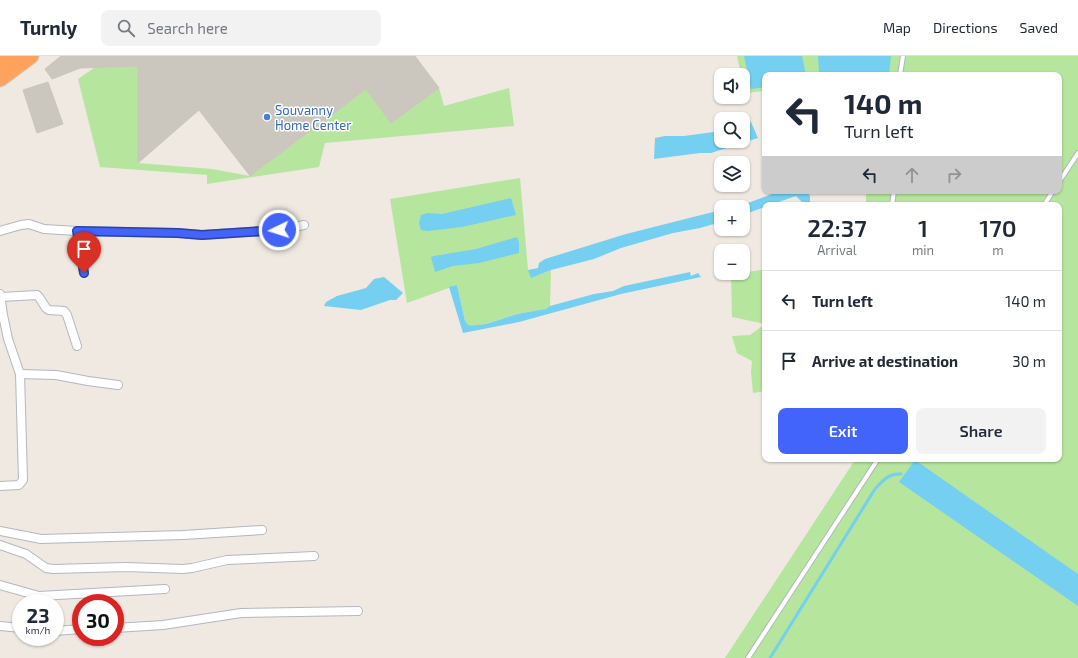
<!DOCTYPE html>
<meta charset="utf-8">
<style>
body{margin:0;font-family:"Exo 2",sans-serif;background:#f2f2f3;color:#1f2937;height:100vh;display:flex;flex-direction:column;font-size:15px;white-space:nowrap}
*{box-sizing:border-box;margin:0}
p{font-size:13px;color:#747a83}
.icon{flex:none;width:22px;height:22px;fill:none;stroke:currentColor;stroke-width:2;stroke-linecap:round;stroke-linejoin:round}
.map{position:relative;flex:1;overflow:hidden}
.drawer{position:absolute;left:762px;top:146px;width:300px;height:260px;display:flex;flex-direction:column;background:#fff;border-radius:8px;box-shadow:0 1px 3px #0004}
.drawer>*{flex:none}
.guide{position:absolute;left:762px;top:16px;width:300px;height:122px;border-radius:8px;box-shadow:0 1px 3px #0004;background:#fff;color:#1f2937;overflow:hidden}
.fabs{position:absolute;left:714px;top:12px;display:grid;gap:8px}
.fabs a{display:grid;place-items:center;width:36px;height:36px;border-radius:8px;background:#fff;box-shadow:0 1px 3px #0004;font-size:20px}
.speed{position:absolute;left:12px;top:538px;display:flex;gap:8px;font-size:20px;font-weight:700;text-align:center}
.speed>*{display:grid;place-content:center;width:52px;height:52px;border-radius:50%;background:#fff;box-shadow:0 1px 3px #0004;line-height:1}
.speed small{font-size:10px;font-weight:400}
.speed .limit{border:6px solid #d22;background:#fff;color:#111}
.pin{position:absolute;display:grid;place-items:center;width:34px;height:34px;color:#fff;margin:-41px -17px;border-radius:50% 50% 50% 0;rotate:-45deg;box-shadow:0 0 4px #0007}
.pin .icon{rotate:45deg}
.me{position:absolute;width:44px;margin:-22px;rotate:266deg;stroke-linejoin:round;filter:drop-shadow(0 0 3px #0008)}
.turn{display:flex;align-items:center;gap:14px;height:84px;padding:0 16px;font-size:18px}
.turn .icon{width:52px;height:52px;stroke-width:2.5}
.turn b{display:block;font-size:28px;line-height:34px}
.lanes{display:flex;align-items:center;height:38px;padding:0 16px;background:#0003;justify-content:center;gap:20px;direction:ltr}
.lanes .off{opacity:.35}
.eta{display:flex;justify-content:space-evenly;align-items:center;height:68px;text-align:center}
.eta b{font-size:24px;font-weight:600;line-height:28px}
.button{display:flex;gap:8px;margin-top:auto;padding:8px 16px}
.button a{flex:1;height:46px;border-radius:8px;background:#4264fb;color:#fff;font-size:16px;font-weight:600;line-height:46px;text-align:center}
.button a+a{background:#f2f2f3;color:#1f2937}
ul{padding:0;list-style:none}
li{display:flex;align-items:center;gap:12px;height:60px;padding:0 16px;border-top:1px solid #e0e1e3}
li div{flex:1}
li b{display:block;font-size:15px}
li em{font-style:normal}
header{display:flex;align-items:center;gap:24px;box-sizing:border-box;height:56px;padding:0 20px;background:#fff;border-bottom:1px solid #e0e1e3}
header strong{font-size:19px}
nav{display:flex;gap:22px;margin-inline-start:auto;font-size:14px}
.search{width:280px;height:36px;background:#f2f2f3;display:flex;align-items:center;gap:10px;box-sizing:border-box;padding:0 14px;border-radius:8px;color:#747a83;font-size:15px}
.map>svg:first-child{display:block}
</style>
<header>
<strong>Turnly</strong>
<div class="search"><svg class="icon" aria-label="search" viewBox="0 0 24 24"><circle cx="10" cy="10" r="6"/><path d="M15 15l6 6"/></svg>Search here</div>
<nav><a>Map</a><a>Directions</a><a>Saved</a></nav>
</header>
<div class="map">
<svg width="1078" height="602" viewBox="0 0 1078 602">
<rect width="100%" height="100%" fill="#efe9e1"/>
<g fill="#b6e59e">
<polygon points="737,0 1078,0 1078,602 725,602 855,404 854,403 1059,403 1059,149 866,149 866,135 1059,135 1059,19 765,19 765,35 745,37 743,27 743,19 741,19"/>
<polygon points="138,10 138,107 212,113 250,120 366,33 391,67 439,32 444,50 509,32 514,70 325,87 319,111 207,128 207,119 100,111 78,23 94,12"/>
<path d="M 520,122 L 528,214 L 539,219 L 551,214 L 550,250 L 546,253 C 535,255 525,256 514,259 C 499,263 483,271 467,269 L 465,265 L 457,229 L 407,247 L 390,143 Z"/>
<polygon points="762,214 765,217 765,335 753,337 751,316 752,305 737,297 732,280 750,279 765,268 732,261 731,218"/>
</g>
<g fill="#75cff0">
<polygon points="744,0 802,0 806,19 765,19 765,31 751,33"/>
<polygon points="818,0 891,0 889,19 824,19 819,16"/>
<polygon points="751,66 758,82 711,97 700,97 654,103 655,82 665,80 684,80 721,75 721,85 743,85 743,68"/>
<polygon points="780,135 807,135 810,140 810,149 805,149 796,140 770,149 765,149 765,151 743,159 743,151 731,151 748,147"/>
<polygon points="511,142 516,159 462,171 428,175 421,174 419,167 421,159 427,157 442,158"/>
<polygon points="721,154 721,166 700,172 673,177 621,192 594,203 551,214 531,222 528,214 538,212 539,207 545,203 626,178"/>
<polygon points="517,181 519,186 519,197 479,207 453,210 435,216 431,201 434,200 476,193"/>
<polygon points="721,198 721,216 716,216 714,200"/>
<path d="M 690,216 L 691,220 L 698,217 L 701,221 L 621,238 L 519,266 L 463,277 L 449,231 L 457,229 L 465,265 L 468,269 C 483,271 500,263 514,259 C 525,256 535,255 546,253 L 550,250 L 594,238 L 613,235 L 624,230 Z"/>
<polygon points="384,221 403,237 396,244 390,244 361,254 324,250 326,246 337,240 366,232 374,223"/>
<polygon points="915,404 1078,518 1078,550 899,426"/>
</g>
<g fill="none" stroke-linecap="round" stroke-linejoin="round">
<path stroke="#75cff0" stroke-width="3" d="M 770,602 L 875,433 C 883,425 888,417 901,418"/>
</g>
<g fill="#cbc7bf" stroke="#cbc5ba">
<polygon points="61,0 415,0 439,32 391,67 366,33 250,120 199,54 138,107 138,10 80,12 52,23 45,13"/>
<polygon points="48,26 63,68 37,77 23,34"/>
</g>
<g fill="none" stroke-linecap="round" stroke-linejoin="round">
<defs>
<g id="lane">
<polyline points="900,19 903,0"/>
<polyline points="1059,126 1078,97"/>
<polyline points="892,149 894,135"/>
<polyline points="1044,149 1053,135"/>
<polyline points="748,602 878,403"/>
</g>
<g id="street">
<polyline points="0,175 21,169 29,168 44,173 77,175 177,177 202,179 279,174 304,169"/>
<polyline points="77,175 84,217"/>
<polyline points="0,238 3,259 8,283 20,318 23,424 19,429 0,430"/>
<polyline points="1,241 37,239 39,241 46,252 49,254 64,255 67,259 77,290"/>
<polyline points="20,318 56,319 88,325 118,329"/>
<polyline points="0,475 41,483 183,479 262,474"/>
<polyline points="0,489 26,498 46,512 53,513 126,511 183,513 192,512 227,504 314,500"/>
<polyline points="0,529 39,540 165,533"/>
<polyline points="0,570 21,572"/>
<polyline points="115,572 163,569 241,557 358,555"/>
<polyline points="55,575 81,573"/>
</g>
<g id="highway">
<polyline points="0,7 10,0"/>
<polyline points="0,23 31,0"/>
</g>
</defs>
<use href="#lane" stroke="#b4b7c1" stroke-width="6"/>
<use href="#street" stroke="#b4b7c1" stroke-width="10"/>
<use href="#highway" stroke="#c9c9c9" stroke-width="17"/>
<use href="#lane" stroke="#fff" stroke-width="4"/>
<use href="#street" stroke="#fff" stroke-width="8"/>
<use href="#highway" stroke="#ffa35c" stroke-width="15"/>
</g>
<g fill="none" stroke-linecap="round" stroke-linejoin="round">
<defs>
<polyline id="route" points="84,217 77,175 178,177 202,179 279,174"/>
</defs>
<use href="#route" stroke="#2b41a3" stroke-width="10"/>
<use href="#route" stroke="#4264fb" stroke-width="7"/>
</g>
<circle fill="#3f7fe0" stroke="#fff" stroke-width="1.5" cx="267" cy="61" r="4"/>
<g text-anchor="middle" stroke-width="3" stroke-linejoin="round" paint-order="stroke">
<g font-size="13" fill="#366cbe" stroke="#fff" text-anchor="start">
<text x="275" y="59">Souvanny<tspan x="275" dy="15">Home Center</tspan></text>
</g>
</g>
</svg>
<div class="fabs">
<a><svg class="icon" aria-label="sound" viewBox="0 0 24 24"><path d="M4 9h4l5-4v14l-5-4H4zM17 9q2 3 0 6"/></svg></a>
<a><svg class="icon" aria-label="search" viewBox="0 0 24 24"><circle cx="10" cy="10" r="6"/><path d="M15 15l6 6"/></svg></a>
<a><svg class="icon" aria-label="layers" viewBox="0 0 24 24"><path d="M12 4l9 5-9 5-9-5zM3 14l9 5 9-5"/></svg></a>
<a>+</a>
<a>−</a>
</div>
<div class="speed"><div>23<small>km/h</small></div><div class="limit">30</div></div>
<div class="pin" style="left:84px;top:217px;background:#d93025"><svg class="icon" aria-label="arrive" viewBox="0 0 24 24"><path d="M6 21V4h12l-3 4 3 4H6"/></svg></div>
<svg class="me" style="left:279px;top:174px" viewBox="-20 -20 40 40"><circle r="17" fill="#4264fb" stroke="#fff" stroke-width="3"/><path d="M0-11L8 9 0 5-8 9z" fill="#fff"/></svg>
<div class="guide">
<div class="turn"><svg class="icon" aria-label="left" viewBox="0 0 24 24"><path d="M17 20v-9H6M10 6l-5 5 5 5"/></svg><div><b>140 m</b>Turn left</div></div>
<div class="lanes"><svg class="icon" aria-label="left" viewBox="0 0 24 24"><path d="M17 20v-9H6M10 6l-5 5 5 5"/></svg><svg class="icon off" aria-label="ahead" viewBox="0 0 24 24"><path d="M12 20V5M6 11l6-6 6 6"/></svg><svg class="icon off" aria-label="right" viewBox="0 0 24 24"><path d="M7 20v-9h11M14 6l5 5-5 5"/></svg></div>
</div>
<section class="drawer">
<div class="eta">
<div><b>22:37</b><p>Arrival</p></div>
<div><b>1</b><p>min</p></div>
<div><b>170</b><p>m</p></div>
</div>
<ul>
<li><svg class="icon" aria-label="left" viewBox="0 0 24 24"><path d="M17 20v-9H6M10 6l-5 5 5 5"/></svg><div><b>Turn left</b></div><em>140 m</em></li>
<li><svg class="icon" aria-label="arrive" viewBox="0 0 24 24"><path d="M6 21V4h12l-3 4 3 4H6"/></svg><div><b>Arrive at destination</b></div><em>30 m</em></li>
</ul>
<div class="button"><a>Exit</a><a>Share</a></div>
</section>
</div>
